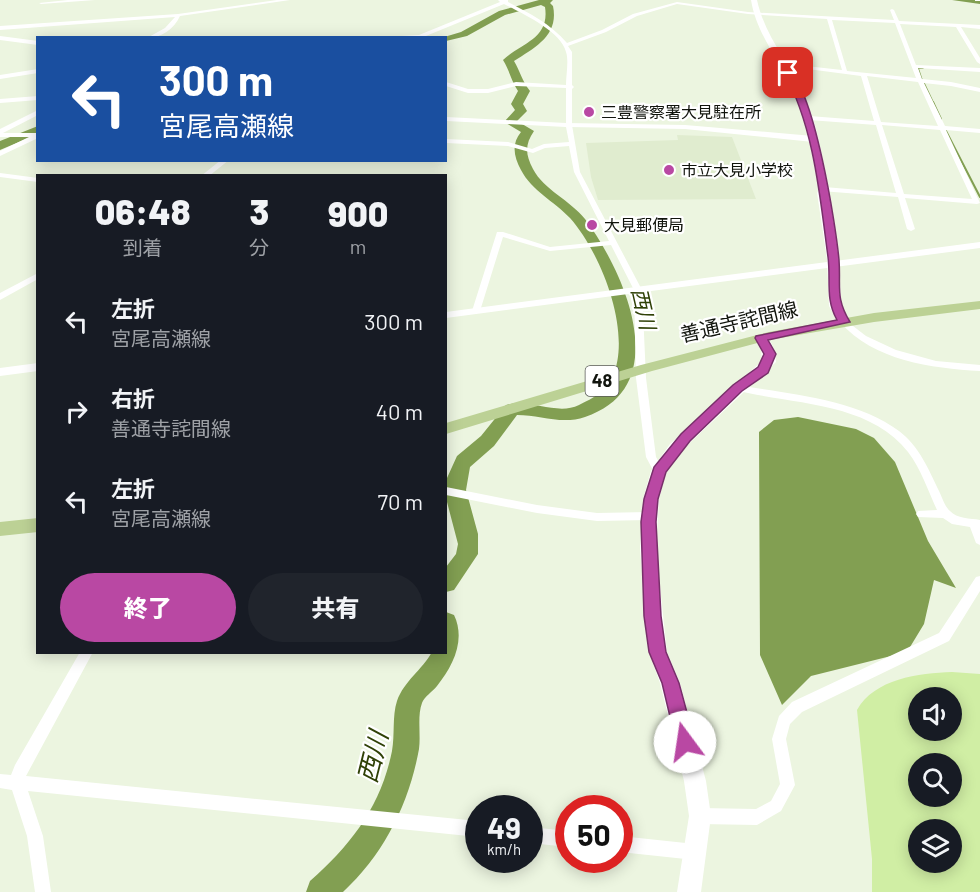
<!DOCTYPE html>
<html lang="ja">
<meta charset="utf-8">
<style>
body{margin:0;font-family:Barlow,"Noto Sans JP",sans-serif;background:#20242c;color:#f1f3f6;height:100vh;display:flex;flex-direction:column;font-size:22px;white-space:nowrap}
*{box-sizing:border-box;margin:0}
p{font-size:20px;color:#9ea1a6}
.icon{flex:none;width:33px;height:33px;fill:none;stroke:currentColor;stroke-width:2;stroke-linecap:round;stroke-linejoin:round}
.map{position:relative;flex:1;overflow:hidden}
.drawer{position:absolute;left:36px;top:174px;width:411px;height:480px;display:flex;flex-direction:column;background:#171b24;border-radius:0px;box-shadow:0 3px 15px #0003}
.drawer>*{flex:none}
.guide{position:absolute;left:36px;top:36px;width:411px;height:126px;border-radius:0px;box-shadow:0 3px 15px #0003;background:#1a4fa0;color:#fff;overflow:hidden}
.controls{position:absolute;left:908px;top:687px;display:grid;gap:12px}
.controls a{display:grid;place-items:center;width:54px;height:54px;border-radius:50%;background:#171b24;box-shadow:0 3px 15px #0003;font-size:30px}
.speed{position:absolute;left:465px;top:795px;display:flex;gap:12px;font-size:30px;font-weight:700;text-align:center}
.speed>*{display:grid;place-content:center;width:78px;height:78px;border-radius:50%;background:#171b24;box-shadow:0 3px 15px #0003;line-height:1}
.speed small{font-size:15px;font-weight:400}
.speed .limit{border:9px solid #d22;background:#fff;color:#111}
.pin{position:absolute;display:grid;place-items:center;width:51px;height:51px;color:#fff;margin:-26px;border-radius:12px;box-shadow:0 3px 9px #0006}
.me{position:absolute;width:66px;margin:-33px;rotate:346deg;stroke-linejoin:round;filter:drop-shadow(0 0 4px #0008)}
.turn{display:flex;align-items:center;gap:21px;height:126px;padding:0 24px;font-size:27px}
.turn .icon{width:78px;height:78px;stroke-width:2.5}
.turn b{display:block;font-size:42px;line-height:51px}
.eta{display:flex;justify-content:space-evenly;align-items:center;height:102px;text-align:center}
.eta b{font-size:36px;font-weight:800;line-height:42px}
.action{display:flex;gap:12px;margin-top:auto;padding:12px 24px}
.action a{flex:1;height:69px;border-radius:36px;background:#b948a3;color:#fff;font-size:24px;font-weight:800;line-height:69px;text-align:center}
.action a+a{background:#20242c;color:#f1f3f6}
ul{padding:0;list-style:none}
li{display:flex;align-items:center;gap:18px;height:90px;padding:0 24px}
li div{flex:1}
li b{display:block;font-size:22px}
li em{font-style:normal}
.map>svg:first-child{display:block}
</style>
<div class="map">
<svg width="980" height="892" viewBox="0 0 980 892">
<rect width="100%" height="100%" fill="#ecf5e0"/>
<polygon fill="#e0eccf" points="677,135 732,137 756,199 598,200 591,177 586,143 678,140"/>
<path fill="#d0eea4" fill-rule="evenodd" d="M 952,672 L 980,674 L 980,892 L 872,892 L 872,859 L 857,710 C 874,679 919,673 952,672 ZM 918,698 L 951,698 L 951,730 L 918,730 ZM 918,764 L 951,764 L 951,796 L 918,796 ZM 918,830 L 951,830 L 951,862 L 918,862 Z"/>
<polygon fill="#829f52" points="798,417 856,429 874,438 895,462 928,541 956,588 934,580 924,624 907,652 811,676 782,705 760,655 759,432 774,420"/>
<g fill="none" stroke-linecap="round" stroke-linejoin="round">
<g stroke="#829f52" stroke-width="1.5">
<polyline points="922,80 918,68 923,68"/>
<polyline points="924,83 934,104"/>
</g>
<g stroke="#829f52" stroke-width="2">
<polyline points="933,102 941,119"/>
<polyline points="946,131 980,197"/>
</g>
<g fill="#829f52" fill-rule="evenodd">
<path d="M 539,0 L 553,0 L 550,3 L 553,6 C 559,35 536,47 514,61 C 520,71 522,81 530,91 L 523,104 L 527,111 L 517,121 L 534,131 C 525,144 525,154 533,169 C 544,190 570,200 585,219 C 624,271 676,387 585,417 C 562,425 540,415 517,415 L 494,446 L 470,467 L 466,490 L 478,534 L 478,554 L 454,590 L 446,592 L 446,567 L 456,554 L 458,544 L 447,502 L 447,478 L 457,456 L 481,436 L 506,405 C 530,398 557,416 579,405 C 593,398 607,391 613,376 C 632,331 601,253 570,218 C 554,201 532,191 521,170 C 514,157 511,144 521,132 L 504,122 L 515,110 L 511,104 L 518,91 C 511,81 510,71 503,60 C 521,43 550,39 545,7 L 541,5 L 505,15 L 467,36 L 446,41 L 446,38 L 441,38 L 461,32 L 499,11 Z"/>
<polygon points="952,0 980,0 980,4"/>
<polygon points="38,126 38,134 0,150 0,141"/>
<path d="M 446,612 L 454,615 C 466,640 453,666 437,686 C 433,691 424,697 422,703 C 417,716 421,735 419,749 C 409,804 384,854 343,892 L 306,892 L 310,881 C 351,845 381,806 392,751 C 395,735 392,716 397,701 C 404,681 422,670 432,652 L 446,652 Z"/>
</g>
<g fill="#fff" fill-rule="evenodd">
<polygon points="68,0 95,0 41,4 39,3"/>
<path d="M 277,0 L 290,0 L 180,16 C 174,29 161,38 147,38 L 165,28 L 175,17 L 0,30 L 0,26 L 178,14 Z"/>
<path d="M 498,0 L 508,0 L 508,2 C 529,13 551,24 567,43 L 602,30 L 633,14 L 677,2 L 748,12 L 894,20 L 890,10 L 892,9 L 894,10 L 899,21 L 980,25 L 980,29 L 961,27 L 980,58 L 980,64 L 977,62 L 956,27 L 900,24 L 916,65 L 980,68 L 980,72 L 918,68 L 922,79 L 951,82 L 980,88 L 980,92 L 951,86 L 924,83 L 945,126 L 980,129 L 980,133 L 946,130 L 980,203 L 977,204 L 905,198 L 915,229 L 911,231 L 907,229 L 898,197 L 821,191 L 821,187 L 824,187 L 896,193 L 876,125 L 809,120 L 806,118 L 809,116 L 874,121 L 861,76 L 785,66 L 788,64 L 842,70 L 827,19 L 748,14 L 677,4 L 637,16 L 606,32 L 568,46 L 572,52 L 572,85 L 574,87 L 572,89 L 572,125 L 580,172 L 642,290 L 646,378 L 656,457 L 664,471 L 663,474 L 655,474 L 646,457 L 636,378 L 634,290 L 611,245 L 550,251 L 503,237 L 480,311 L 476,314 L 472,311 L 497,232 L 503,232 L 550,247 L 609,241 L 574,172 L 569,146 L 545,148 L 533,153 L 508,146 L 446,143 L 446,139 L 508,142 L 532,149 L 544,144 L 569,142 L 566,127 L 446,121 L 446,117 L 566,123 L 566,88 L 516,86 L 488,93 L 468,93 L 446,86 L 446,82 L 468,89 L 488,89 L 516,82 L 566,85 C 566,75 569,61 566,52 C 561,31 521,13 504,4 L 421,38 L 366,38 L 419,35 L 500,2 ZM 832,20 L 895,23 L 916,78 L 847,71 ZM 867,76 L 918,82 L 938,126 L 881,122 ZM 882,125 L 940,130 L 972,199 L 904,194 Z"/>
<rect x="975" y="0" width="5" height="1"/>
<polygon points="0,36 38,41 38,45 0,40"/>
<polygon points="38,69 38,73 0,79 0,75"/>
<polygon points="38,96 38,100 0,103 0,99"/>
<polygon points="38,110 38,115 3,133 38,133 38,138 0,156 0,151 29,137 0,137 0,129"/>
<polygon points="221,160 229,160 209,176 201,176"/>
<polygon points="0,173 38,178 38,182 0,177"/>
<polygon points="38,273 38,279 0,300 0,293"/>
<path d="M 844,319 L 866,336 L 896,350 L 936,361 L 980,365 L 980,371 C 931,368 874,361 840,322 Z"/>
<path d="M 738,385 C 789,394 857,399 899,431 C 919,446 929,470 939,491 C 942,497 945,507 950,511 C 957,519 970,518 980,520 L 980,545 L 976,543 L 970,527 L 952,524 L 943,518 L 918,517 L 916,514 L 918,511 L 937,510 C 928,491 921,469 908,452 C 868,401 792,405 735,390 L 733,388 Z"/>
<polygon points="446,487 537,505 597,513 649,512 653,513 655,516 653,519 649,520 597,521 537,513 446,495"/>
<polygon points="980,576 980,591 949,641 802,712 790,724 786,739 795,785 781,811 757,825 700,824 695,821 692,816 695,811 700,808 756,809 771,801 780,784 772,739 779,716 792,702 939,633 976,577"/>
<polygon points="80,652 93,652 26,776 478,821 478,837 28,791 43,836 51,892 35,892 27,836 12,790 0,788 0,774 11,775 15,765"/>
<polygon points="530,827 568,831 568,847 530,843"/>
<polygon points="620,836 695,844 701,846 703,852 701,858 695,860 620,852"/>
</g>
<g fill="#fff" fill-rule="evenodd">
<polygon points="566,123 685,125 813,136 817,139 813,142 685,129 569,127 565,125"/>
<polygon points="980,242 980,248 446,318 446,312"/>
<polygon points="38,363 38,371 0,376 0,368"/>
</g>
<g fill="#fff" fill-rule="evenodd">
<path d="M 751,0 L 757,0 C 765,37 789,62 804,95 C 818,125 822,158 829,189 L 827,193 L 839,259 L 841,306 L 850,322 L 848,325 L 840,325 L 829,306 L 827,259 L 817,193 L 819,189 C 812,158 808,125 796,95 C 782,62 757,37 751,0 Z"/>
<path d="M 760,334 C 773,338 775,351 776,362 L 680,452 L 666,472 L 659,499 L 656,549 L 667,652 L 680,683 L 706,781 L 711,816 L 701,892 L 677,892 L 689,816 L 684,781 L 660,683 L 649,652 L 640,549 L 643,499 L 651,471 L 670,444 L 762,361 L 761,348 L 753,338 Z"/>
</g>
<g fill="#bcd195" fill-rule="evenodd">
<polygon points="980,301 980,309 874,322 769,340 652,371 446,434 446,423 641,365 769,332 874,313"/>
<polygon points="38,518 38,532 0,536 0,522"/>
</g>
</g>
<path fill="#b948a3" stroke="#782f6a" stroke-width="1.5" d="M 788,71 C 814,87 836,226 839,260 C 841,287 835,297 850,322 L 768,340 L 776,354 L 768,373 L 742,391 L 690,441 L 666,472 L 658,499 L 656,522 L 661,616 L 666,652 L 679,683 L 695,742 L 692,748 L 685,751 L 679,748 L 676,742 L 662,683 L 649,652 L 644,616 L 641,522 L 644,499 L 654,467 L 681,434 L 733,385 L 758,367 L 764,354 L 755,338 L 756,336 L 837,320 C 825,299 831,280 828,257 C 820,197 814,126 784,73 Z"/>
<g fill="#b948a3" stroke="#fff" stroke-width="2">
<circle cx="589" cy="112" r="6"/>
<circle cx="669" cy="170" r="6"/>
<circle cx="592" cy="225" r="6"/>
</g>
<g text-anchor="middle" stroke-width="4.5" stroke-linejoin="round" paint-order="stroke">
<g font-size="16" fill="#11140d" stroke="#fff" text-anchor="start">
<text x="601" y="118">三豊警察署大見駐在所</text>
<text x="681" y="176">市立大見小学校</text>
<text x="604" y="231">大見郵便局</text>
</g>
<rect fill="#fff" stroke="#585a56" stroke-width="1.5" x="585.5" y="366" width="33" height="30" rx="4.5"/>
<g font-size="18" font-weight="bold" fill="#11140d">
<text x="602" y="387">48</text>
</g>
<g font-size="20" fill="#11140d" stroke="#fff">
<text transform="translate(739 322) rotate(-13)" y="7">善通寺詫間線</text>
</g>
<g font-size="21" font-style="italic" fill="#2f4106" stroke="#fff">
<text transform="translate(643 309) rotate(77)" y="7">西川</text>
</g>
<g font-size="26" font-style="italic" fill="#2f4106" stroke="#fff">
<text transform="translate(373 757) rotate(-76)" y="9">西川</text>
</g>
</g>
</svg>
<div class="controls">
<a><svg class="icon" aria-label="sound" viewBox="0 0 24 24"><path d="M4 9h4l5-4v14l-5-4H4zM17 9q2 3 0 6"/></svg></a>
<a><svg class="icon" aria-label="search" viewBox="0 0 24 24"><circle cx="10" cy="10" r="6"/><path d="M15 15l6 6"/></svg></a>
<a><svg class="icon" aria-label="layers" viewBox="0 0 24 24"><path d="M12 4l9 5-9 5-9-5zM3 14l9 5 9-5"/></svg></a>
</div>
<div class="speed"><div>49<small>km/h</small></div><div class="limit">50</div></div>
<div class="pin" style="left:788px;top:73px;background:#d93025"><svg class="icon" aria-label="arrive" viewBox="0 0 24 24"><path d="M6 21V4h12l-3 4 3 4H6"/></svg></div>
<svg class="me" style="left:685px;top:742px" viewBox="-20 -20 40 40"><circle r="19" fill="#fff"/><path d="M0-13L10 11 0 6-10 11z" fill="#b948a3"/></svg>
<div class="guide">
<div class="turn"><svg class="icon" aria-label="left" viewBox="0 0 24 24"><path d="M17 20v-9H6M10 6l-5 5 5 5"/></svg><div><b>300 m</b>宮尾高瀬線</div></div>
</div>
<section class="drawer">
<div class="eta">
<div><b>06:48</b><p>到着</p></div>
<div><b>3</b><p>分</p></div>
<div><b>900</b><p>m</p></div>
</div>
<ul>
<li><svg class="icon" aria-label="left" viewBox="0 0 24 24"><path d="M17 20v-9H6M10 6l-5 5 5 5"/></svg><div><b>左折</b><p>宮尾高瀬線</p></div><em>300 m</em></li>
<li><svg class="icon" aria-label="right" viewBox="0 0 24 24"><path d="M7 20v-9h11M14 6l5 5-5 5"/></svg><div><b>右折</b><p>善通寺詫間線</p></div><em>40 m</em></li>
<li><svg class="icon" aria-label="left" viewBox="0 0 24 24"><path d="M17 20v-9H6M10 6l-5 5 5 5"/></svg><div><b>左折</b><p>宮尾高瀬線</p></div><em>70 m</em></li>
</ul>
<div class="action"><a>終了</a><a>共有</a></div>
</section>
</div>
